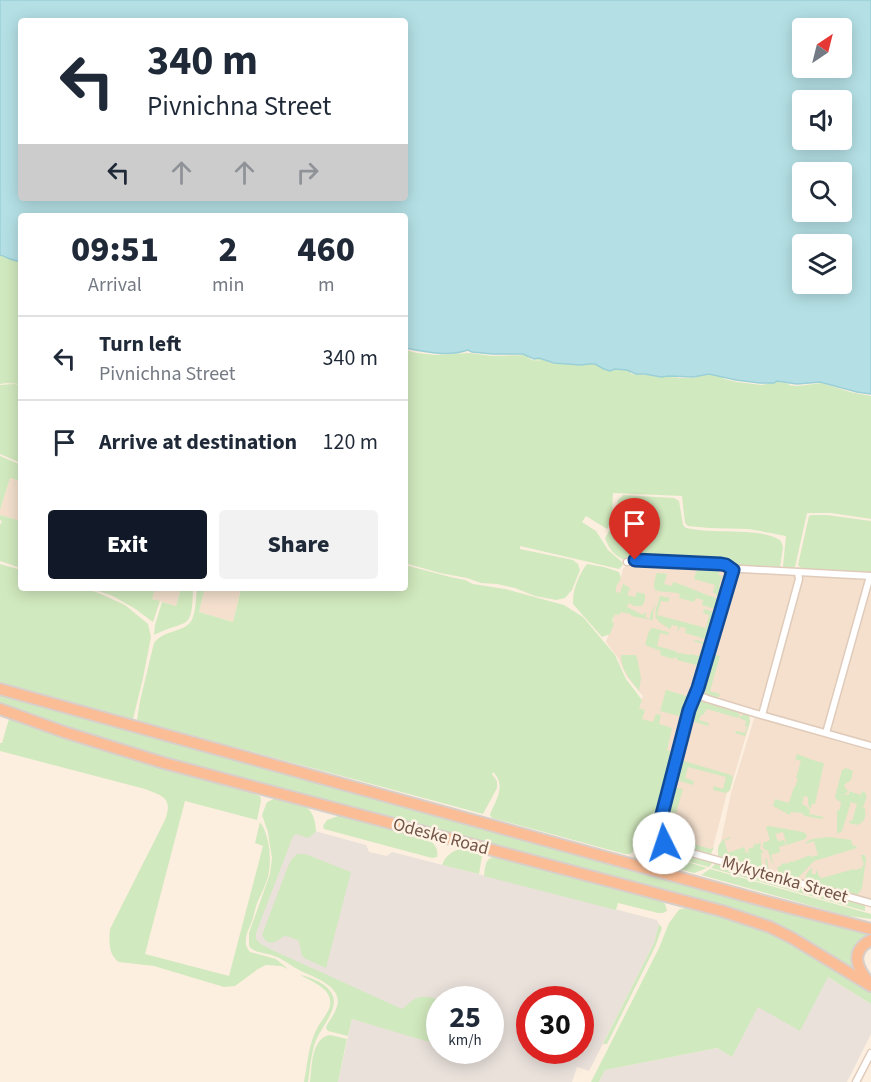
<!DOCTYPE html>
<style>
body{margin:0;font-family:"Source Sans 3",sans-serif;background:#f2f2f3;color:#1f2937;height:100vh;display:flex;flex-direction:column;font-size:22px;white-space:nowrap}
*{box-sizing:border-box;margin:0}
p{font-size:20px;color:#747a83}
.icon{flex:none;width:33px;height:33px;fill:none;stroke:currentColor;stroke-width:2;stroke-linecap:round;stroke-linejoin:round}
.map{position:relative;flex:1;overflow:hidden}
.panel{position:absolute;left:18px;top:213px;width:390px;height:378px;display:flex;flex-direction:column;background:#fff;border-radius:6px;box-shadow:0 3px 15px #0003}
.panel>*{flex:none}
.banner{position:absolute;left:18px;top:18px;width:390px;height:183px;border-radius:6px;box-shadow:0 3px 15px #0003;background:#fff;color:#1f2937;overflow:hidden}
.needle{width:39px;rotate:35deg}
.controls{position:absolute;left:792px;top:18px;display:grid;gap:12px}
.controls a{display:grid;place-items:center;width:60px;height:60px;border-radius:6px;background:#fff;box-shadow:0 3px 15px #0003;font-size:30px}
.speed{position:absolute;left:426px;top:986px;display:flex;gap:12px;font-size:30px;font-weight:700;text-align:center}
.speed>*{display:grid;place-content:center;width:78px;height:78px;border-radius:50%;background:#fff;box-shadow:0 3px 15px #0003;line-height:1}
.speed small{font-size:15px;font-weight:400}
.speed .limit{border:9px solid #d22;background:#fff;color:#111}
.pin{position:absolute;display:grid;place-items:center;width:51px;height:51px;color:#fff;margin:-62px -26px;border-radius:50% 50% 50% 0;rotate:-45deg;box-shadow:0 0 6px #0007}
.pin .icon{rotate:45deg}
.me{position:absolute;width:66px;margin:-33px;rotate:356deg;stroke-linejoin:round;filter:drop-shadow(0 0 4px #0008)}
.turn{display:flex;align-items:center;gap:21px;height:126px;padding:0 30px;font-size:27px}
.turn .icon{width:78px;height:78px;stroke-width:2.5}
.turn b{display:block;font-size:42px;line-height:51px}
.lanes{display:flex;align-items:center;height:57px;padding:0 30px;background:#0003;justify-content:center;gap:30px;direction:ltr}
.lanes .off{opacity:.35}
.eta{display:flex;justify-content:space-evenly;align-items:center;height:102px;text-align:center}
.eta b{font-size:36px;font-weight:800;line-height:42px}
.cta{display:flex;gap:12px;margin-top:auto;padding:12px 30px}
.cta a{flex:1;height:69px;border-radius:6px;background:#111827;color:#fff;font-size:24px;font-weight:800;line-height:69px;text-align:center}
.cta a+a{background:#f2f2f3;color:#1f2937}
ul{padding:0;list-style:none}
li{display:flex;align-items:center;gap:18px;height:84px;padding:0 30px;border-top:2px solid #e0e1e3}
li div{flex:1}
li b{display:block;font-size:22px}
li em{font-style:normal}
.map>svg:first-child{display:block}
</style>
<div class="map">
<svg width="871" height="1082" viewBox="0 0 871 1082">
<rect width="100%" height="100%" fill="#fcefdf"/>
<g fill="#f4e0cd">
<polygon points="10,478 21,481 21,521 0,515 0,510"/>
<polygon points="631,562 718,566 730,570 703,664 690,697 675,753 667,750 642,719 639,708 643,696 627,677 618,658 606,642 621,595 616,592 616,587 622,574 623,569"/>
<polygon points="739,571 796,574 775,663 759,712 711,699 703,692 704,680 736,575"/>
<polygon points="802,575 867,577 864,595 824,728 821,729 818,729 767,714 766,710"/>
<polygon points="871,583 871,744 832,733 831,731 841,688 851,657"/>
<polygon points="155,588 181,588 176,606 152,599"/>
<polygon points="205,588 241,588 233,622 199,612"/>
<polygon points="698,699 714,703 749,715 750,722 730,790 727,793 711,855 667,843 663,837 662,827 693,704"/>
<polygon points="758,715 871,747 871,902 724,861 718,855 731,793 754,719"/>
</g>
<g fill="#eae1db" fill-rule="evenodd">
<path d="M 293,825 L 366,845 L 369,852 L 387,856 L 392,852 L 657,920 L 659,924 L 654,943 L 589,1071 L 577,1067 L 572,1082 L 338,1082 L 352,1019 L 429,1041 L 433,1026 L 249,943 ZM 440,999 L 490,999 L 490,1050 L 440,1050 ZM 530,999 L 580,999 L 580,1050 L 530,1050 Z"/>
<polygon points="828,977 871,1004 871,1034 847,1082 599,1082 605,1070 717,1048 732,1057 758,1006"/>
</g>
<g fill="#d1e9be">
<path d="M 0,255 C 8,257 13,262 21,261 L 21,384 L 6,383 L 0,384 Z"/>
<path d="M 405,350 L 417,353 L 435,355 L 470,353 L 492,356 L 525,355 L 532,360 L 542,361 L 534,359 C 539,358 544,358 549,361 L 548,362 L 563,364 L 567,363 L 581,365 L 588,363 L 595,364 L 608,371 C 616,370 623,368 631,371 L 631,374 C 637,375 642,374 647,375 C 657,375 667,378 677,377 L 677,378 L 694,378 L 698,376 L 709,374 L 721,376 L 724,379 L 737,382 L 762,385 L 777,381 L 790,384 L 788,385 L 797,386 L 822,383 L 850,392 L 871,396 L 871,519 L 831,513 L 807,513 L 795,567 L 793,569 L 786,569 L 783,566 L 786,536 L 749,529 L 709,528 L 688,526 L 685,523 L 682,496 L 613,493 C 612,504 614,519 607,529 L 586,516 L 582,522 L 596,531 L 608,550 L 622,562 L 623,565 L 619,569 L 520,546 L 520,549 L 573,560 L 578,564 L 580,570 L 572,590 L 565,598 L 556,600 L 535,596 L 515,588 L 497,584 L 481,583 L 467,578 L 440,573 L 405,563 Z"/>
<polygon points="14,384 21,385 21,463 0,454 0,385"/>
<polygon points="0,456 21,465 21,481 10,478 0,510"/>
<path d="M 623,495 L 674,498 L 679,501 L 683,525 L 686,528 C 696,530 706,531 715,531 C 734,532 767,530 781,541 L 783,547 L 780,567 L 779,569 L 626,560 C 615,557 609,549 605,538 L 614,523 L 618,500 Z"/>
<polygon points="0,515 21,521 21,568 0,561 0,525 2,521 0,520"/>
<polygon points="812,515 827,515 871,521 871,573 803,570 798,565 809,516"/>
<polygon points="0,564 21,570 21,588 81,588 96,592 125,605 148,624 151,637 143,678 133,719 0,682"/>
<path d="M 587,564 L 604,567 L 619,572 L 621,578 L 616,587 L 616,592 L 620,593 L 623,584 L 630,588 L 627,595 L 635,597 L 637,592 L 645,594 L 645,600 L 642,606 L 634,606 L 629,603 L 627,607 L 643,615 L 644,613 L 646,613 L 645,617 L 650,619 L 650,615 L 656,602 L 653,612 L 653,620 L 631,616 L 631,614 L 621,612 L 619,615 L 615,614 L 612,621 L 614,624 L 610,634 L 602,637 L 573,604 C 572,591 579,574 587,564 Z"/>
<path d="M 405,565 L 450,577 L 465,580 L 473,584 L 505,589 L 564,605 L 583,617 L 615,655 L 626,679 L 642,700 L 639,708 L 645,710 L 642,719 L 653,722 L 656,714 L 661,715 L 659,724 L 672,728 L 667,750 L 675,753 L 668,782 L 665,781 L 664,785 L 666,788 L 654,833 L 656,841 L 655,842 L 642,844 L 630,854 L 625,854 L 492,818 L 490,815 L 491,812 C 497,798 506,785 493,772 L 492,774 L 497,781 L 497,788 L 483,814 L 153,725 L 137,720 L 140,701 L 154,643 C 165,628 187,634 193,617 C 196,608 196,597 197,588 L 205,588 L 199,612 L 233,622 L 241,589 L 240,588 L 405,588 Z"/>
<polygon points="704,565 726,567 730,570 729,577 724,575 725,569 719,567 717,571 719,572 719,575 722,576 719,586 726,589 725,591 719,590 718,593 724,594 723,597 717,595 713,592 715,585 694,579 696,572"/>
<path d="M 658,573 L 667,574 L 664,584 L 672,586 L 673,582 C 689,587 703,594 719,599 L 715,609 L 702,605 L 703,600 L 696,598 L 694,602 L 679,598 L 680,594 C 671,591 663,593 655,590 L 654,585 L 656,574 Z"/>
<polygon points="88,588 155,588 152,599 160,601 153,622 134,608 111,595"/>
<path d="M 181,588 L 193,588 C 192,633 188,618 154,635 L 155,625 L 162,602 L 176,606 Z"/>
<polygon points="660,596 670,598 668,602 661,601 657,615 706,628 709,615 703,613 704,609 715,612 707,638 705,639 685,633 686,628 680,627 678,631 677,631 678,626 672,625 670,629 659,622 655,616 656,614 655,613"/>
<polygon points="652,628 668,632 669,635 660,633 657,646 675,651 680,654 680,653 690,655 690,654 699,656 703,644 693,641 696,640 707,643 700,666 677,660 677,658 675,657 673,659 660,655 661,651 645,645 649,631"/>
<path d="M 712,654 L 720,656 L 710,691 L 720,694 L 717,700 L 705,695 C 701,681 708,667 712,654 Z"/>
<path d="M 621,655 L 635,655 L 637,657 L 641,678 L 639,691 C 630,679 621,671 621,655 Z"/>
<polygon points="666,690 690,697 683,717 660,711"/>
<polygon points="0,694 871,933 871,937 861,944 863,978 795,936 145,753 0,706"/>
<polygon points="700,699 747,712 749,715 750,722 745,736 735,733 736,731 745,733 747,727 745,726 746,721 739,718 740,716 742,716 743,714 740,713 738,718 707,709 703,715 701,715 699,720 709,723 708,726 692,721 691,718 695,703"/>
<path d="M 9,719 L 86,746 L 260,796 L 261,801 L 257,820 L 185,801 L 145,954 L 229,976 L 263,846 L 255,843 L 260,822 C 270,836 272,860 268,877 C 265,886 261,895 257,903 C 255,909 254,916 252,921 C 250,927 246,933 246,939 C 245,945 247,948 250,952 L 276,959 L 288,969 L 281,966 L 266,965 L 258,969 L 235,986 L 224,987 L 154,966 L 119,962 C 108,955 109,940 110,929 L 165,820 C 173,799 164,796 145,789 L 0,751 L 0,743 L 2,743 Z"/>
<path d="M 797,754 C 806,757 814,761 824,763 L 815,804 L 812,804 L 810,810 L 808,804 L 808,797 L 804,796 L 802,804 L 806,806 L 810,811 L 809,814 L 824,817 L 822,819 L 805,816 L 802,813 L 791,812 L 790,815 L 788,814 L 773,806 L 775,799 L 789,803 L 794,787 L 795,787 L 798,778 L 796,778 L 801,761 L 795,759 Z"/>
<polygon points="680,761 684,761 731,775 733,778 730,790 726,793 713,790 714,786 723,789 726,777 692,768 688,767 685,778 694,781 693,785 680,781 676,777"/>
<path d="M 846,768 L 853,771 L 851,780 L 845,784 L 844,786 L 848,791 L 847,793 L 845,793 L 844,796 L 846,794 L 849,795 L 849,791 L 861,795 L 862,791 C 870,794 865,801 863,807 L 865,809 C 866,817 865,822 857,825 L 849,823 L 849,821 L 852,821 L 857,804 L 851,802 L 842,831 L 837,834 L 837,811 L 840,809 L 841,802 L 837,800 L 835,797 L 842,770 Z"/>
<polygon points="676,788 683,789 676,813 673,812 671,817 674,818 672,828 680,830 679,833 681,834 679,839 682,841 711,849 714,847 710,856 669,845 665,839 664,821 672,792"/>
<path d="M 276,798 C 300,804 315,802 316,832 L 308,838 L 296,834 L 293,836 L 256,933 L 256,939 L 261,944 L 270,949 L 402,1009 C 417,998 416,994 437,999 L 431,1025 L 434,1026 L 429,1042 L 352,1019 L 348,1036 L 328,1031 L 326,1028 L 327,1025 C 330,1020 334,1015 336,1009 C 346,987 313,977 299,970 C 290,965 283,959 274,956 C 265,952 255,954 249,946 L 249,933 L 270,874 L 272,858 L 270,846 L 268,832 L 262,815 L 267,802 Z"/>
<path d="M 341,815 L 426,838 C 433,842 439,848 437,857 L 432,858 L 324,829 L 323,826 L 327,820 Z"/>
<polygon points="769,826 803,832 806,834 807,837 805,839 787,845 783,832 775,834 778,841 784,840 786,845 779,847 780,852 771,855 773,863 772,863 768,851 763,848 763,843 770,840 766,827"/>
<path d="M 731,837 L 731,838 L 724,841 L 728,853 L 744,847 L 746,853 L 749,852 L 748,849 L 754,847 L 753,845 L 761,843 L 760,849 L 764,852 L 761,853 L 762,868 L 767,868 L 765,859 L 767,859 L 769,872 L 719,858 C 716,847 719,840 731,837 Z"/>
<polygon points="829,837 852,840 851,841 853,846 856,846 857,848 814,861 796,880 780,876 777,867 781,866 781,864 785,863 786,864 792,861 793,862 808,856 810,855 811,857 818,855 814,841 806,844 806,842 812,839"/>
<polygon points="657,845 660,845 714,861 709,867 668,856 707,868 694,873 634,857 642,848"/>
<path d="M 463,848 L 477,852 L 482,856 L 479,874 L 442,865 C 446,855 452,851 463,848 Z"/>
<path d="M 297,854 L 305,854 L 351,872 L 326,968 L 304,958 L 302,956 L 299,941 L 290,937 L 284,936 C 276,942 268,948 262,935 L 287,869 L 291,860 Z"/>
<path d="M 861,855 L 865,855 L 866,859 L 862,888 L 857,896 L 806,883 C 804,877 807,871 812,868 L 812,874 L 816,874 L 816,869 L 820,878 L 822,878 L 854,869 L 855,870 L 862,868 L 862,866 L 864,865 Z"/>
<path d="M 494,857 L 662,901 L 665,904 L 667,911 L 663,913 L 658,913 L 618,903 L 616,910 L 484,876 C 485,868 485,858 494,857 Z"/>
<polygon points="717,862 865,904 865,911 711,868"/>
<polygon points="710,869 871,914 871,919 848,916 701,875"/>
<polygon points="688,908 741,923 780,938 827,964 871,990 871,1004 828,977 800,1031 758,1007 732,1057 717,1048 605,1070 599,1082 591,1082 659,948 669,923 678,911 680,909"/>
<polygon points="659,924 662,928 655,947 608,1042 607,1044 603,1044 654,943"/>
<path d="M 300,975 C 314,978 339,988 333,1007 C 330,1019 321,1029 316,1040 C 311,1053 310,1069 308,1082 L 304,1082 C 307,1067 308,1050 314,1035 C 317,1026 324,1019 328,1011 C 338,991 313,982 300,975 Z"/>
<path d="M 330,1035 L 347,1039 L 338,1082 L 310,1082 C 312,1067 311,1038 330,1035 Z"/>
</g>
<path fill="#b4e0e5" stroke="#9ad0d7" stroke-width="1.5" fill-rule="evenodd" d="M 0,0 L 871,0 L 871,394 L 857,392 L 820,382 L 797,384 L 777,381 L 774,383 L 760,383 L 736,380 L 709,374 L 693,377 L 669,376 L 661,377 L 645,374 L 636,374 L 627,370 L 615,369 L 610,371 L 604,369 L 595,364 L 589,364 L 581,365 L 554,363 L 539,358 L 534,359 L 523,354 L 493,354 L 472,352 L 468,350 C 448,357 426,352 405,348 L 405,216 L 21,216 L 21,261 C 13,262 8,257 0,255 ZM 21,21 L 405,21 L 405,198 L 21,198 ZM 802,28 L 842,28 L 842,68 L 802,68 ZM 802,100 L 842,100 L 842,140 L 802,140 ZM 802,172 L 842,172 L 842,212 L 802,212 ZM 802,244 L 842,244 L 842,284 L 802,284 Z"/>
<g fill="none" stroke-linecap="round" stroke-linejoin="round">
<defs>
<g id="minor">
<path d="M 627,562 L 635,560 L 643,560 L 721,564 C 731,566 731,570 742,569 L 871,576"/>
<polyline points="733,570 698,688 689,710 659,826 660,840 670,847 871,903"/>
<polyline points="695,694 708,699 754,713 871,746"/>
<polyline points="762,715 799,579 798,572"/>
<polyline points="826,733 870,576"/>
<polyline points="856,1082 871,1053"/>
</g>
<g id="trunk">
<polyline points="0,689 764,901 871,929"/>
<polyline points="0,709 64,732 164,763 722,911 770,927 792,938 871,986"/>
<path d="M 870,984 C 857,968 849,952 871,940"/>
</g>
</defs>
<use href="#minor" stroke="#e0cbbb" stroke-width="9"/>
<use href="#trunk" stroke="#d8cfcb" stroke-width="14"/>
<use href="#minor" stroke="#fff" stroke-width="6"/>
<use href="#trunk" stroke="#fabd95" stroke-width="10"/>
</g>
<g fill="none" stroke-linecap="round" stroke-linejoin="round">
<defs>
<polyline id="route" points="635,560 721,564 726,565 733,570 698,688 689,710 659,826 660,840 664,843"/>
</defs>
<use href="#route" stroke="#114b97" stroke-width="15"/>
<use href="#route" stroke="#1a73e8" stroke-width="10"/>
</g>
<g text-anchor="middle" stroke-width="5" stroke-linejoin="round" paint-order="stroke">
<g font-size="18" fill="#725447" stroke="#fff3e5">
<text transform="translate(441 836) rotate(15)" y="6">Odeske Road</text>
<text transform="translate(785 879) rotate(16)" y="6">Mykytenka Street</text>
</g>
</g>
</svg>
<div class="controls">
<a><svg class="needle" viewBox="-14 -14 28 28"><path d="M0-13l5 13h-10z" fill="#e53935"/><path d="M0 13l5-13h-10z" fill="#747a83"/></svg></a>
<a><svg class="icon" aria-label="sound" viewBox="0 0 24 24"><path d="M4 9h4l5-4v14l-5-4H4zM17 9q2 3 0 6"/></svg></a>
<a><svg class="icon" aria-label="search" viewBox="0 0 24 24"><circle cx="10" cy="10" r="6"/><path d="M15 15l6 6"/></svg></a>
<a><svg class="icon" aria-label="layers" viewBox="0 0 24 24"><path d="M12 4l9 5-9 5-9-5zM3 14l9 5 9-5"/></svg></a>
</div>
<div class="speed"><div>25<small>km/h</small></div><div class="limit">30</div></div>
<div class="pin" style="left:635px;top:560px;background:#d93025"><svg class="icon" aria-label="arrive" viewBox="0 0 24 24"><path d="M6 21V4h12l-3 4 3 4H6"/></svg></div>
<svg class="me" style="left:664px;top:843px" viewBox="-20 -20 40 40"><circle r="19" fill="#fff"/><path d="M0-13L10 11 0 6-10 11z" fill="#1a73e8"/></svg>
<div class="banner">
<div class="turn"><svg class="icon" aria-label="left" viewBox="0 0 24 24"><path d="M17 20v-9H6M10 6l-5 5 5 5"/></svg><div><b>340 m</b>Pivnichna Street</div></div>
<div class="lanes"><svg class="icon" aria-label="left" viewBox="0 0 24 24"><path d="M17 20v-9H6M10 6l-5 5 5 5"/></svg><svg class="icon off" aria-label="ahead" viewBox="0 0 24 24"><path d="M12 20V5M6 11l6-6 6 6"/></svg><svg class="icon off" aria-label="ahead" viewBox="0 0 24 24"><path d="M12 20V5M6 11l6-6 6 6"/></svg><svg class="icon off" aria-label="right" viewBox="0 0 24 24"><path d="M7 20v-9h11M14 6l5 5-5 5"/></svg></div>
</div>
<section class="panel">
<div class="eta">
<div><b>09:51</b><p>Arrival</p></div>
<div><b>2</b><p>min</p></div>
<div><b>460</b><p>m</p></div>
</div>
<ul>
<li><svg class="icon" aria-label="left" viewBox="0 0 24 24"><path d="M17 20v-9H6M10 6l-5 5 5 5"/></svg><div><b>Turn left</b><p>Pivnichna Street</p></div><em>340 m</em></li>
<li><svg class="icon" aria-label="arrive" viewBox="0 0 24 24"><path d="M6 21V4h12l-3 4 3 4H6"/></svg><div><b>Arrive at destination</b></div><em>120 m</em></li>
</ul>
<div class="cta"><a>Exit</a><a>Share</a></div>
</section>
</div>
